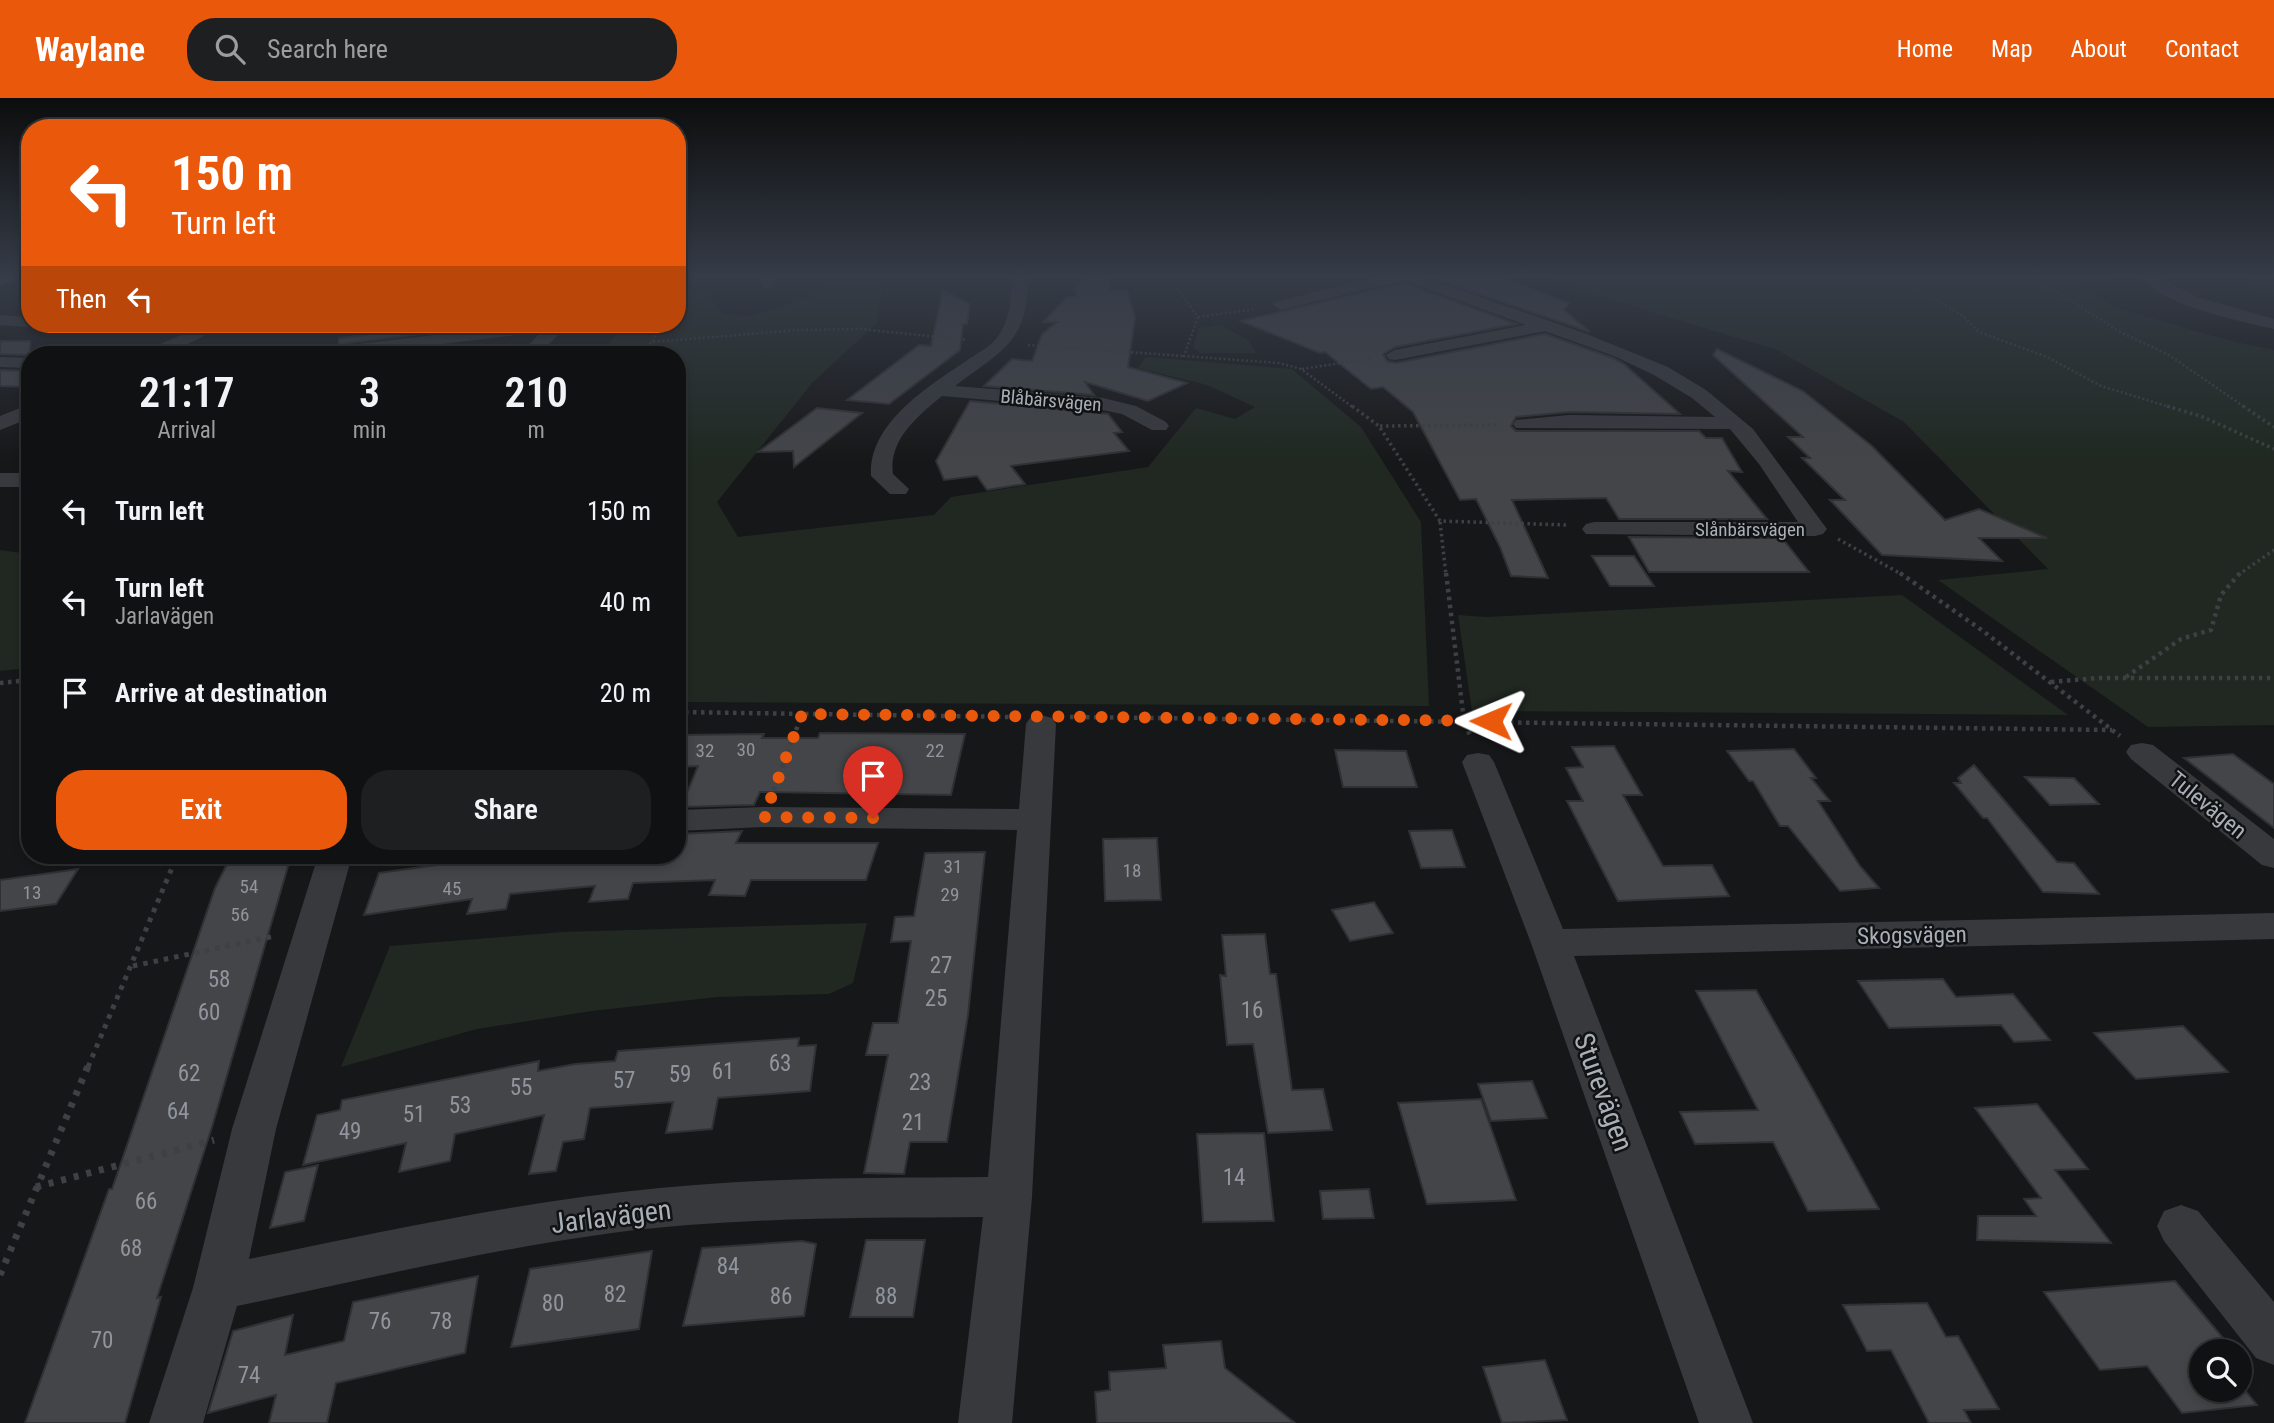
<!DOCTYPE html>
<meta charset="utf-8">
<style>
body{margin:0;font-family:"Roboto Condensed",sans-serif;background:#1e1f20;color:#f1f3f6;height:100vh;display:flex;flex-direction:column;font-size:26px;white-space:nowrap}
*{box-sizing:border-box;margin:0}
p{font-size:23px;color:#9c9d9f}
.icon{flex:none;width:38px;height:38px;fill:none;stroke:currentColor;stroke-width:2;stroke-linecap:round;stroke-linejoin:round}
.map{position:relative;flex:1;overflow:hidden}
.panel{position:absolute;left:21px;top:248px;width:665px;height:518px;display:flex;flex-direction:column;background:#101112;border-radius:28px;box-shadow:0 4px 10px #0003,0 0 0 2px #303132}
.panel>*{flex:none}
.top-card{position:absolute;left:21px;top:21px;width:665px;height:214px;border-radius:28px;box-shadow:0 4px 10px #0003,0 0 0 2px #303132;background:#ea580c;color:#fff;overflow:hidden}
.buttons{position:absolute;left:2189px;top:1241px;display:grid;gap:14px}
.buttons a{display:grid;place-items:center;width:63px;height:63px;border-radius:50%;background:#101112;box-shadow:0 4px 10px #0003,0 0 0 2px #303132;font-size:35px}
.pin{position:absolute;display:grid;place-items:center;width:60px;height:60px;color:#fff;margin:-72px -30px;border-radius:50% 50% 50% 0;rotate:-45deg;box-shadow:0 0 7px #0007}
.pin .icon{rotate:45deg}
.me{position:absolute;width:77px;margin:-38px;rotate:271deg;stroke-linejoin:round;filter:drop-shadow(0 0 5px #0008)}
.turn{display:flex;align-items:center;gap:24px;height:147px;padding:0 35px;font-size:32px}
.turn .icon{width:91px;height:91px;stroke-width:2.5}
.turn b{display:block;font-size:49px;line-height:60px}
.then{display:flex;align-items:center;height:66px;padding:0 35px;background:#0003;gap:14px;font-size:26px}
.eta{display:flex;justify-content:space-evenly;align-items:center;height:119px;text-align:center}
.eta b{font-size:42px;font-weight:600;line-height:49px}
.cta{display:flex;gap:14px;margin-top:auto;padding:14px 35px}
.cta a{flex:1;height:80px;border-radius:28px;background:#ea580c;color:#fff;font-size:28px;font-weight:600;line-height:80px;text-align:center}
.cta a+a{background:#1e1f20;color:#f1f3f6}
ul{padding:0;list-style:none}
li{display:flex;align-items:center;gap:21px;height:91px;padding:0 35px}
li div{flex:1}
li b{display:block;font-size:26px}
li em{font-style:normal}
header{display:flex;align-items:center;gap:42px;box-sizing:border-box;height:98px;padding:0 35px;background:#ea580c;color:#fff}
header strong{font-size:33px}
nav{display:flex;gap:38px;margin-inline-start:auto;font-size:24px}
.search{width:490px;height:63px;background:#1e1f20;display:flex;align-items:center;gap:18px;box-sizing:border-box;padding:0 24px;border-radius:28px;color:#9c9d9f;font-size:26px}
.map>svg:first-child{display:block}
</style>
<header>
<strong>Waylane</strong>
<div class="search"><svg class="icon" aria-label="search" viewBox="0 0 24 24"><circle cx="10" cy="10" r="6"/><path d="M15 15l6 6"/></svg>Search here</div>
<nav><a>Home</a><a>Map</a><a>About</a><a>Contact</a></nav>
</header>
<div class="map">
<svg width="2274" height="1325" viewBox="0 0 2274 1325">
<rect width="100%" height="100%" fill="#161718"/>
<g fill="#202821">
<polygon points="677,179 696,179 695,181 723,216 751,218 810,199 827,183 883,183 877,225 813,284 717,404 738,439 934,417 951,399 1148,369 1196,310 1235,321 1255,309 1207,287 1138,270 1146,259 1292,271 1361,329 1421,424 1429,608 677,604 677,257 600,257 624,226 677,226"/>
<polygon points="1547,179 2113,179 2115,181 2078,189 2121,211 2227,242 2274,252 2274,627 2148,629 1938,482 2048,471 1904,324 1777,252 1590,195"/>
<polygon points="2255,179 2274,180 2274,198 2234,185"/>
<polygon points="1220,227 1248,242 1256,255 1200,255 1193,249 1199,230"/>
<polygon points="0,452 30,456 30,570 0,573"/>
<polygon points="1902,497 2068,617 1472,613 1458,517 1486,519"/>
<polygon points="867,825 853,885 829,896 717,899 592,913 477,931 341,969 390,848 562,834"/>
</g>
<g fill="#434548" stroke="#303134" stroke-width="2">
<polygon points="1086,179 1108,179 1110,193 1127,192 1135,219 1128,269 1187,285 1148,303 1085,284 1094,297 984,288 1012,261 1032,263 1042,236 1057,224 1043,224 1067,199 1077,199 1075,191"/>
<polygon points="1430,179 1503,179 1569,205 1564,212 1590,234"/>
<polygon points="1404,185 1516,226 1395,249 1383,256 1387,263 1396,265 1545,236 1613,260 1624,266 1680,316 1569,314 1516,319 1511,328 1516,333 1699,333 1706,340 1722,340 1742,374 1728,373 1767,421 1619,421 1606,400 1512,402 1548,480 1511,478 1500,449 1476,401 1460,402 1413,314 1383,289 1371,291 1325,254 1320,255 1241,223"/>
<polygon points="943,192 970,206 967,226 963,226 960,252 889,306 847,302 919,247 931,248"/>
<polygon points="421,230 422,236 339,246 339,240"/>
<polygon points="0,243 30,243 30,257 0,256"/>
<polygon points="1717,251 1803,293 1872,348 1945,422 1979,411 2047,440 1979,440 2002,463 1882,457 1830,402 1845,402 1802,360 1810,360 1788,339 1803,339 1713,257"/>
<polygon points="0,272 30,273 30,289 0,288"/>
<polygon points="970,303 1108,316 1122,334 1114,335 1129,353 1011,368 1025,386 987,392 977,378 944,382 936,363"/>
<polygon points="817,310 862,315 794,369 793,353 758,354"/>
<polygon points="1629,439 1782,440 1809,474 1649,474"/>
<polygon points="1592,458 1634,458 1654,488 1610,488"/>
<polygon points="820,635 965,636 951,697 760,694 754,707 681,709 698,668 677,669 677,637 764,636 762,640 818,640"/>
<polygon points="1614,648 1642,697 1623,697 1663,768 1712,767 1729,798 1618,803 1567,703 1583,703 1566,670 1583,669 1572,649"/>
<polygon points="1794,651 1816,680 1811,680 1830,703 1818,703 1860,768 1879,790 1840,793 1788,728 1780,728 1753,683 1749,683 1727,653"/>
<polygon points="1335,652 1406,653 1417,689 1343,689"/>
<polygon points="2233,656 2274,686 2274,730 2184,660"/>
<polygon points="1974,667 2057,764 2074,765 2099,796 2043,794 1987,720 1983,720 1954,685 1961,685 1958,680"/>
<polygon points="2025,679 2074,680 2099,706 2050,707"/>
<polygon points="1452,732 1465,769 1421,770 1409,733"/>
<polygon points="742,733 736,745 878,745 866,782 751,782 745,798 709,797 715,782 633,785 628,801 589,804 595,788 510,796 506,811 467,816 472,801 364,817 379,775 502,758 677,758 677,736"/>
<polygon points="1157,740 1161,802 1105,803 1103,741"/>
<polygon points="985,754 968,917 947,1044 910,1044 904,1076 864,1075 888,957 866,957 873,925 898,925 911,843 891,844 895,819 914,818 925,755"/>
<polygon points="231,758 291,758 212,1029 157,1200 161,1199 125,1325 25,1325 109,1091 112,1091 215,790"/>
<polygon points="78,771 56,806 0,813 0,782"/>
<polygon points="1374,804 1393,835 1350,843 1332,812"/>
<polygon points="1265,836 1270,876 1276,876 1292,992 1323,991 1332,1032 1268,1035 1253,946 1227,947 1220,877 1226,878 1222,837"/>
<polygon points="1943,881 1956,899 2013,896 2050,942 2014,944 2001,927 1889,930 1858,883"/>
<polygon points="1756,892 1812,990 1879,1111 1808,1113 1773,1044 1695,1046 1680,1014 1758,1012 1696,893"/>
<polygon points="2183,928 2228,974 2136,981 2094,935"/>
<polygon points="799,940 798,948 816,947 810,993 718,1000 712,1031 666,1035 673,1004 590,1010 584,1041 563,1044 556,1073 529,1076 544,1017 455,1036 450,1063 399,1074 406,1045 303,1067 317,1017 340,1012 342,1002 539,963 538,973 575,966 615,963 618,953"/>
<polygon points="1532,983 1547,1020 1491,1023 1478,986"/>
<polygon points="1481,1001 1516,1102 1427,1106 1398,1005"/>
<polygon points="2037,1006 2088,1071 2055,1072 2111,1145 1977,1142 1978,1118 2036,1118 2024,1101 2041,1100 1975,1010"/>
<polygon points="1264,1035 1274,1123 1203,1124 1197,1036"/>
<polygon points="318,1067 304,1123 270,1130 285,1074"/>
<polygon points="1369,1091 1374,1120 1323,1121 1320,1093"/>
<polygon points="866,1142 925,1142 913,1219 850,1219"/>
<polygon points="802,1143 816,1146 804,1218 683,1228 702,1150"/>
<polygon points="652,1153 639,1231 511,1249 530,1171"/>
<polygon points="478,1178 465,1255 336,1285 327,1325 269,1325 276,1297 208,1315 233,1233 293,1217 285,1257 344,1243 353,1204"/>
<polygon points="2175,1183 2234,1253 2202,1253 2202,1292 2240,1292 2240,1286 2257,1307 2182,1315 2147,1268 2100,1272 2044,1194"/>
<polygon points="1927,1205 1946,1239 1958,1238 1999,1311 1964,1312 1971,1325 1929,1325 1891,1252 1867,1253 1843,1207"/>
<polygon points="1221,1243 1225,1270 1295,1325 1097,1325 1095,1294 1110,1292 1109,1274 1166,1270 1163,1247"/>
<polygon points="1545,1262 1567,1322 1502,1325 1483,1269"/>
</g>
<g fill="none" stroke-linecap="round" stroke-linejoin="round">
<g stroke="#3d4044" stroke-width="2.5" stroke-dasharray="2 2.5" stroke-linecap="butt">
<polyline points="1169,179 1198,219 1184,258 1279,265 1301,271 1354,310"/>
<polyline points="1894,179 1920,191 1963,218 1979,234 2047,259 2101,288 2173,310"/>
<polyline points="2021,179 2054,192 2120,234 2169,257 2246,310"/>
<polyline points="677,184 678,179"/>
<polyline points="1198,219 1256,211"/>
<polyline points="652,243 662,226"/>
<polyline points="1028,247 1184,258"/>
<polyline points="630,257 652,244 799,232 861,231 967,242"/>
<polyline points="1302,271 1373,260"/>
</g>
<g stroke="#3d4044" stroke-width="3.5" stroke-dasharray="2.5 3.5" stroke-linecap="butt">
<polyline points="1352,308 1379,328 1440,423 1566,427"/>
<polyline points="2167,308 2203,319 2274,351"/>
<polyline points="2243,308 2274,329"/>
<polyline points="1380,328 1497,327"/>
<polyline points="1440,424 1446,477"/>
<polyline points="1838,441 1903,477"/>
<polyline points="2238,477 2274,452"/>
</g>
<g stroke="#3d4044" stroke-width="4.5" stroke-dasharray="3.5 4.5" stroke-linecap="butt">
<polyline points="1446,475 1464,623 1471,640"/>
<polyline points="1900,475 1983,533 2120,638"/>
<polyline points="2126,579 2181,541 2211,532 2221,497 2240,475"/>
<polyline points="2051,584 2097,580 2274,580"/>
<polyline points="0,585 30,582"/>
<polyline points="677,614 1012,619"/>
<polyline points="1070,619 2112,632"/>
<polyline points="774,692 802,616"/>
</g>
<g stroke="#3d4044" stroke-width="5" stroke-dasharray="4.5 6" stroke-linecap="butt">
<polyline points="133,868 275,838"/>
<polyline points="88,969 177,758"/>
</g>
<g stroke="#3d4044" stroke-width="7" stroke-dasharray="5 8" stroke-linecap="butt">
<polyline points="36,1089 214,1042"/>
<polyline points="0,1177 88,968"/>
</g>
<g fill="#37393d" fill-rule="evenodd">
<polygon points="758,179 774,179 776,187 773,190 763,190"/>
<path d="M 1012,179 L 1028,179 C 1028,245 1002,252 955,288 L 1103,300 L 1136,308 L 1166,324 L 1169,328 L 1166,332 L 1152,332 L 1122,316 L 1103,312 L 942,298 C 918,318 888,342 893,376 L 909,391 L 906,396 L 890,396 L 871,378 C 868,326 927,289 966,263 C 975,256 989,250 996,241 C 1010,224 1012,200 1012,179 Z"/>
<polygon points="1378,179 1422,179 1584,235 1668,269 1706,292 1753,331 1827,431 1823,436 1815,438 1586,436 1582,431 1586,426 1594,424 1798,424 1759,366 1730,331 1516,330 1513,326 1516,322 1569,317 1715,319 1692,300 1654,277 1614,258 1545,233 1395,262 1389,261 1386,257 1395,252 1526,227 1404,182 1281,212 1273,207 1275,204"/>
<path d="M 2140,179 L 2158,179 L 2197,199 L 2274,221 L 2274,231 C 2237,222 2166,209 2140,179 Z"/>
<polygon points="0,217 30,219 30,226 37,226 30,229 0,227"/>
<polygon points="48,226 326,226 318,231 206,237 165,257 142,257 145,253 183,236 56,231"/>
<polygon points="527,226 575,226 573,230 563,232 538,257 519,257 541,234 351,257 318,257 316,255 325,250"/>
<polygon points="0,259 30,260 30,270 0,269"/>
<polygon points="30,306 30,320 0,332 0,318"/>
<rect x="0" y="375" width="30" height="14"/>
<path d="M 1041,617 L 1052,620 L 1056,626 L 1032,1099 L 1012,1325 L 958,1325 L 983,1119 C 860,1120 735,1119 612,1135 C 486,1152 362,1182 237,1208 L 203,1325 L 149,1325 L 193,1190 L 232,1031 L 318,758 L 352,758 L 276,1031 L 249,1161 C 385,1133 521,1103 660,1090 C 769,1079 878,1080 988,1079 L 1017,732 L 764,729 L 677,733 L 677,712 L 764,709 L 1019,711 L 1026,626 L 1030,620 Z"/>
<polygon points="2142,645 2153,647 2274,741 2274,770 2262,767 2131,661 2126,654 2131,647"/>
<polygon points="1478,655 1489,657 1494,664 1563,831 2274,815 2274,841 1574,858 1753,1325 1699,1325 1531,845 1462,664 1467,657"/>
<polygon points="2181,1107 2198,1113 2274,1204 2274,1267 2256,1260 2164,1143 2157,1128 2164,1113"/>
</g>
<polygon fill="#54575c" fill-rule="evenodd" points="0,179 14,179 12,183 0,187"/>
</g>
<linearGradient id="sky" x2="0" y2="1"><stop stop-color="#0c0d0d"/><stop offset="0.49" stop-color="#363c48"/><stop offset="1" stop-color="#363c48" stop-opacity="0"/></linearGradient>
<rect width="2274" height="364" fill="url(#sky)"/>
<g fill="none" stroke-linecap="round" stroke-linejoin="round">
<polyline stroke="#ea580c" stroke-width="12" stroke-dasharray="0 21.6" points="873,720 764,719 802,616 1491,623"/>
</g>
<g text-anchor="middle" stroke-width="5" stroke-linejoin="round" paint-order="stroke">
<g font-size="19" fill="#a9afb8" stroke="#111213">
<text transform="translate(1051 302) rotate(5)" y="7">Blåbärsvägen</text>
<text x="1750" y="438">Slånbärsvägen</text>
</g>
<g font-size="19" fill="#90949c">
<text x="746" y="658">30</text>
<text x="705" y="659">32</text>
<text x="935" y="659">22</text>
<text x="953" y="775">31</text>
<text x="1132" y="779">18</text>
<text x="249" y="795">54</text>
<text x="452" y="797">45</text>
<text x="32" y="801">13</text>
<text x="950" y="803">29</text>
<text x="240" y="823">56</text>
</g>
<g font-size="23" fill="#a9afb8" stroke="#111213">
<text transform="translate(2208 707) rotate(39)" y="8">Tulevägen</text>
<text transform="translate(1912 837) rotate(-1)" y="8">Skogsvägen</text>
</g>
<g font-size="23" fill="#90949c">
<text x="941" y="875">27</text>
<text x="219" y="889">58</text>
<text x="936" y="908">25</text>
<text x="1252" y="920">16</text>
<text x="209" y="922">60</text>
<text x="780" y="973">63</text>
<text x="723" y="981">61</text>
<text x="189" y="983">62</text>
<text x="680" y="984">59</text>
<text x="624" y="990">57</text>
<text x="920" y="992">23</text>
<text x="521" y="997">55</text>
<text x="460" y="1015">53</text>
<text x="178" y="1021">64</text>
<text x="414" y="1024">51</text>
<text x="913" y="1032">21</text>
<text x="350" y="1041">49</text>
<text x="1234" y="1087">14</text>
<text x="146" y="1111">66</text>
<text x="131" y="1158">68</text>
<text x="728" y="1176">84</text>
<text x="615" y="1204">82</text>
<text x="781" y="1206">86</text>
<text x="886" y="1206">88</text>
<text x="553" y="1213">80</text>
<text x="380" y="1231">76</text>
<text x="441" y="1231">78</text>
<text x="102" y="1250">70</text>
<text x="249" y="1285">74</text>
</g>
<g font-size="28" fill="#a9afb8" stroke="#111213">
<text transform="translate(1604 994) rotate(70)" y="10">Sturevägen</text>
<text transform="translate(611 1118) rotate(-7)" y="10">Jarlavägen</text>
</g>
</g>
</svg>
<div class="buttons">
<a><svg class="icon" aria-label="search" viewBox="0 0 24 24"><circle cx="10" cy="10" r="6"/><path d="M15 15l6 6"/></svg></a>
</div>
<div class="pin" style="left:873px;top:720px;background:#d93025"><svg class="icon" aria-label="arrive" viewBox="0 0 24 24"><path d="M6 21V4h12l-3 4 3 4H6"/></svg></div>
<svg class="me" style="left:1491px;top:623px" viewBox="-20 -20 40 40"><path d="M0-17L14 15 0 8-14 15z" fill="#ea580c" stroke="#fff" stroke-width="4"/></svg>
<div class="top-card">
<div class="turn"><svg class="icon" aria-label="left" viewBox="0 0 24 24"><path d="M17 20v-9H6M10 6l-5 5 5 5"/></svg><div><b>150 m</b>Turn left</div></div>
<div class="then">Then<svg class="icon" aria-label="left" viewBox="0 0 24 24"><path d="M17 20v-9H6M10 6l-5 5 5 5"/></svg></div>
</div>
<section class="panel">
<div class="eta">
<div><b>21:17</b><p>Arrival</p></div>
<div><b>3</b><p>min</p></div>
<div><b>210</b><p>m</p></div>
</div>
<ul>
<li><svg class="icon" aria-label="left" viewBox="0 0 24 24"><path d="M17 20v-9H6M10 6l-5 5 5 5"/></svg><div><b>Turn left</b></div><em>150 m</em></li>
<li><svg class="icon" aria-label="left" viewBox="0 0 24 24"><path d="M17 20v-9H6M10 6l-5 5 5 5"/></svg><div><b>Turn left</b><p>Jarlavägen</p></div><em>40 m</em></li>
<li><svg class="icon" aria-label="arrive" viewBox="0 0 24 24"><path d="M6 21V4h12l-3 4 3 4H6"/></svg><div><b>Arrive at destination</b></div><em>20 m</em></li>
</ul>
<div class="cta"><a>Exit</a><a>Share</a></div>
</section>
</div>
